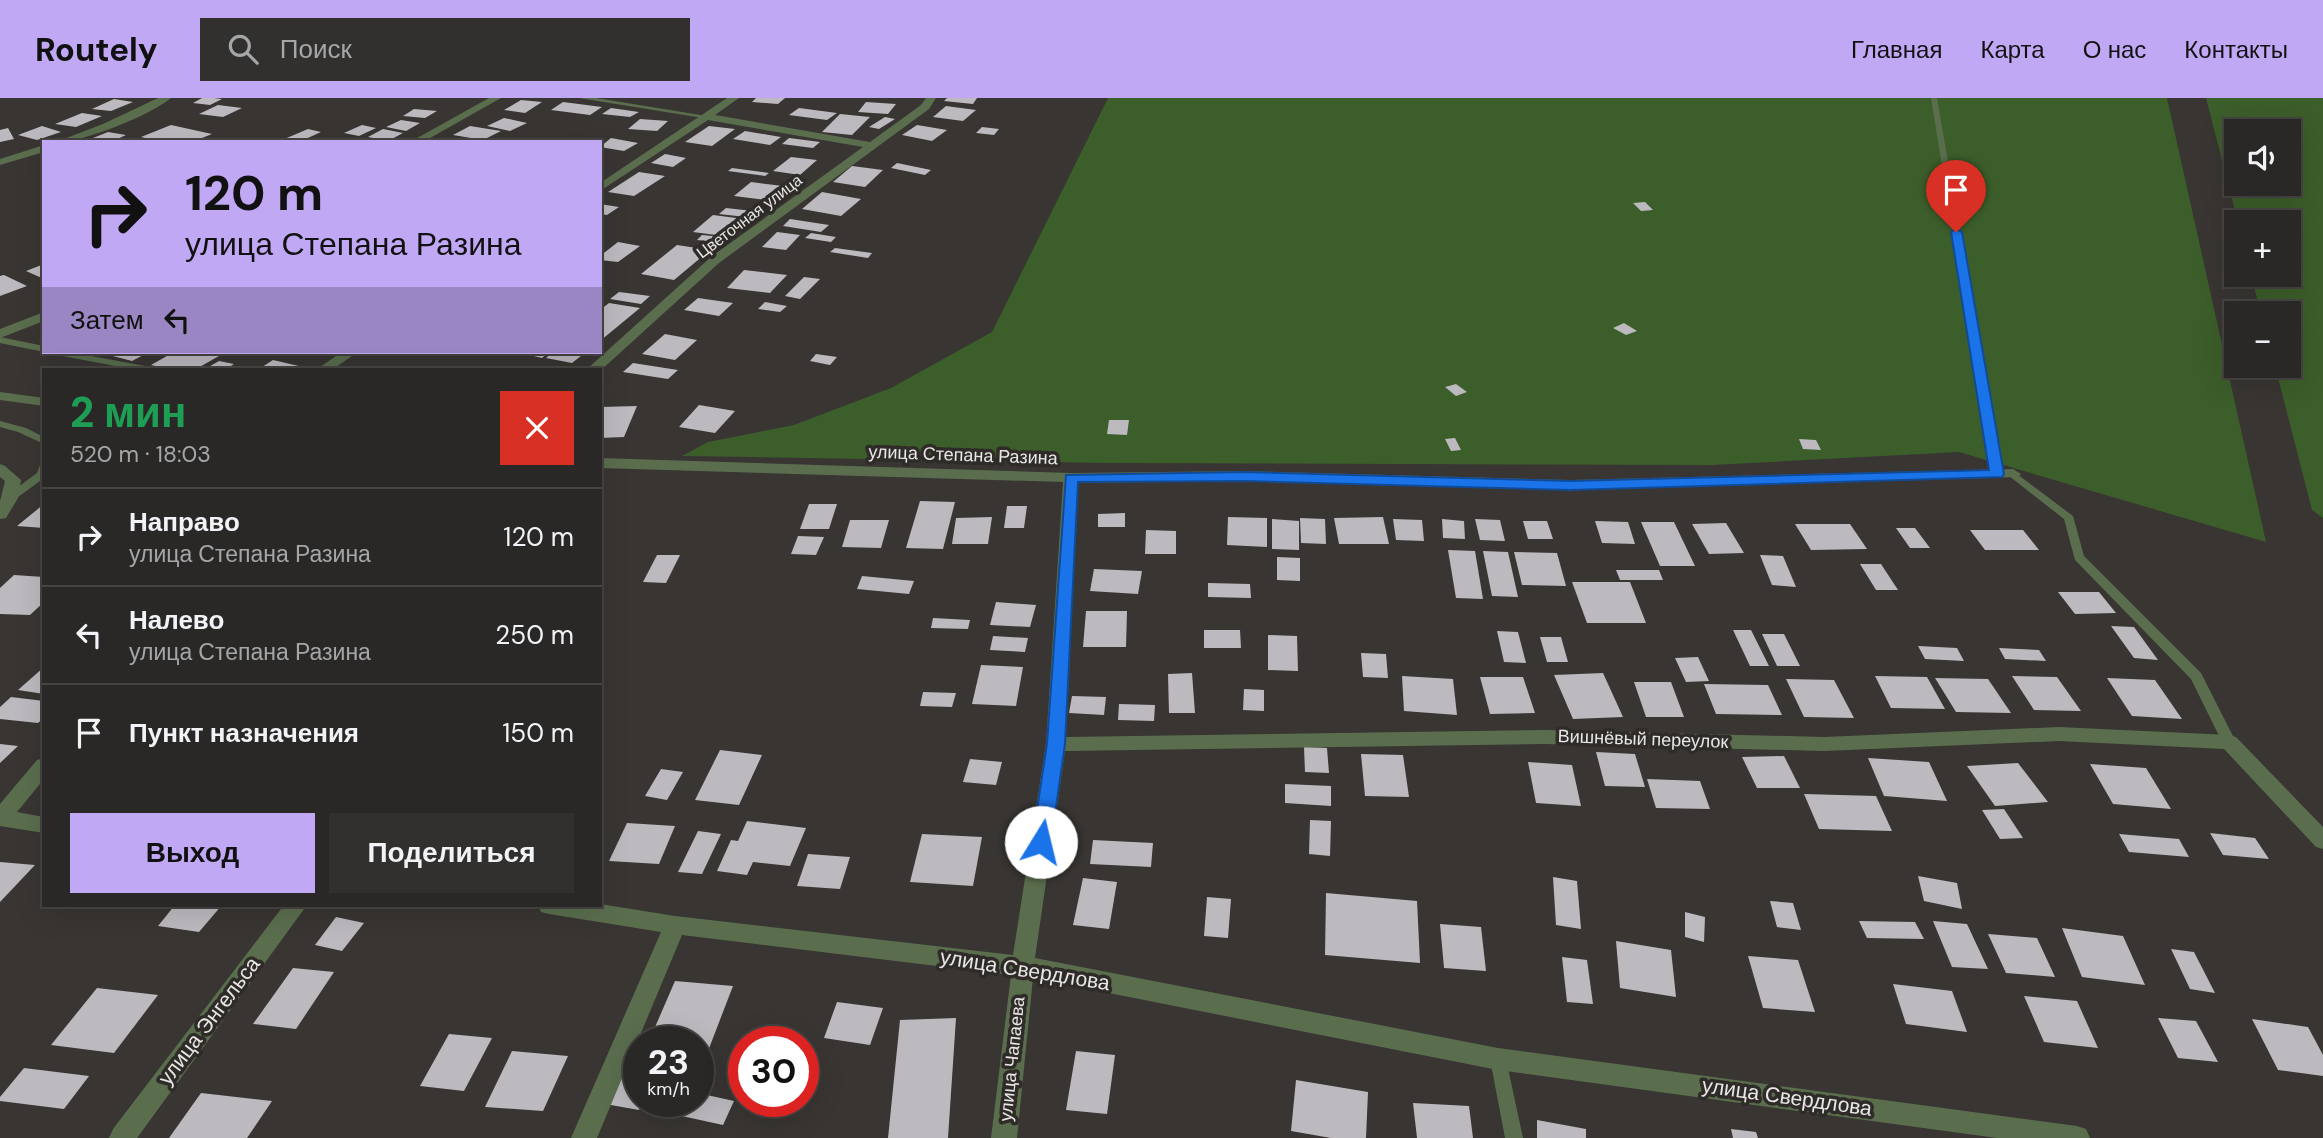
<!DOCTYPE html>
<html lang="ru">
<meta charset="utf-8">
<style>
body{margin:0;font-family:"DM Sans",sans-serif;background:#32302e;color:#f1f3f6;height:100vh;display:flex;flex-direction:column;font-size:26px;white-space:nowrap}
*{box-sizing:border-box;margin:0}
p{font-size:23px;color:#a5a6a7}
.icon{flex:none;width:38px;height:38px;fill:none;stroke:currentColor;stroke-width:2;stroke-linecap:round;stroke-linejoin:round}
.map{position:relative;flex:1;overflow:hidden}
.details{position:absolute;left:42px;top:270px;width:560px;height:539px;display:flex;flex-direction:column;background:#2a2826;border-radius:0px;box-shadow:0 7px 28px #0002,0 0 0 2px #464443}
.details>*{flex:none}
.banner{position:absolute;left:42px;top:42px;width:560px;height:214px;border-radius:0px;box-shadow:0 7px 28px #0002,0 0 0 2px #464443;background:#c0a8f4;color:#111;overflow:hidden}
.fabs{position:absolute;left:2224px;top:21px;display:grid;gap:14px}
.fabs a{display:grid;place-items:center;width:77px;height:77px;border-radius:0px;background:#2a2826;box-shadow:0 7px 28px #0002,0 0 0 2px #464443;font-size:35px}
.speed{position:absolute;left:623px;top:928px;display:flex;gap:14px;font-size:35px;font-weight:700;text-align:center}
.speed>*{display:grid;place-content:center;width:91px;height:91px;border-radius:50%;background:#2a2826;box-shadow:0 7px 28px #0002,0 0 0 2px #464443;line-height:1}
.speed small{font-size:18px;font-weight:400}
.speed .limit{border:10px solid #d22;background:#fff;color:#111}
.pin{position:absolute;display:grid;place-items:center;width:60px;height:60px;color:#fff;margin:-72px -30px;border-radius:50% 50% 50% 0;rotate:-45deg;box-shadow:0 0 7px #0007}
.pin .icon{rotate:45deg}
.me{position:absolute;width:77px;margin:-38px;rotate:9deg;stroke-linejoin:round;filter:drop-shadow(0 0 5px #0008)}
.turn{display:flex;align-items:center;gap:24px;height:147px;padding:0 28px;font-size:32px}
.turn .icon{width:91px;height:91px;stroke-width:2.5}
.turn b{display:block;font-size:49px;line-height:60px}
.then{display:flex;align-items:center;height:66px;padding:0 28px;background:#0003;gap:14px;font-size:26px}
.round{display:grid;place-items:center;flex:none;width:74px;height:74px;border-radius:0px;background:#32302e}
.headline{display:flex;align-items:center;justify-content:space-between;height:119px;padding:0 28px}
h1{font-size:42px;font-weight:800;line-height:52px;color:#1e9e55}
.button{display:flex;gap:14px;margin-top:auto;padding:14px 28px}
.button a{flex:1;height:80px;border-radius:0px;background:#c0a8f4;color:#111;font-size:28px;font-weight:800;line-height:80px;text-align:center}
.button a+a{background:#32302e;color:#f1f3f6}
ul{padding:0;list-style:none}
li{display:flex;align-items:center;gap:21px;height:98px;padding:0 28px;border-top:2px solid #464443}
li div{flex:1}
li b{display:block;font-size:26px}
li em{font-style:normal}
header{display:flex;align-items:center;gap:42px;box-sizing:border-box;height:98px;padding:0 35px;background:#c0a8f4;color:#111}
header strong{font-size:33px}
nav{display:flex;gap:38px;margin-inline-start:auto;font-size:24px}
.search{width:490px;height:63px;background:#32302e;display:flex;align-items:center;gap:18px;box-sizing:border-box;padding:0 24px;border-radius:0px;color:#a5a6a7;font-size:26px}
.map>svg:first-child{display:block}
</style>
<header>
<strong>Routely</strong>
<div class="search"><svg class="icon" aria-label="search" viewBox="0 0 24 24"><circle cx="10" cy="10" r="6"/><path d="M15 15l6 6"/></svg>Поиск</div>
<nav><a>Главная</a><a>Карта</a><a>О нас</a><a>Контакты</a></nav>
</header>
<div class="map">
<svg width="2323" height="1040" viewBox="0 0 2323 1040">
<rect width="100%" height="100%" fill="#383532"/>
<g fill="#3c5e2a" fill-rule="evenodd">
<polygon points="1108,0 2167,0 2266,444 1959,354 1712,367 1107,365 682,358 708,344 794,327 891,290 992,234"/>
<path d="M 2206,0 L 2323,0 L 2323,420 L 2312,412 L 2275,268 L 2289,268 L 2289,215 L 2261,215 L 2251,177 L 2289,177 L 2289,124 L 2238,124 ZM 2236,33 L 2289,33 L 2289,86 L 2236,86 Z"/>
</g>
<g fill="#bcbabf">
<polygon points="202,0 214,0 222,1 210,7 193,5"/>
<polygon points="756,0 785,0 778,6 752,4"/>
<polygon points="947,0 977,0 973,6 944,3"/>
<polygon points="114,1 133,4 111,13 92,11"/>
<polygon points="521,2 542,4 525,15 504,12"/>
<polygon points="563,4 602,9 590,17 551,12"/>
<polygon points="866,4 896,6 888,16 858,14"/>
<polygon points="218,7 242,10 223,19 199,16"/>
<polygon points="946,8 976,12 963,23 933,19"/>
<polygon points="611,10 639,14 630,19 602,16"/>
<polygon points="799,10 837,15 827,22 789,17"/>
<polygon points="414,11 437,13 425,20 403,18"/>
<polygon points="82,15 102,18 76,29 55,26"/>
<polygon points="840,16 870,19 852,37 822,34"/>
<polygon points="885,19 895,21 879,31 869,29"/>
<polygon points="504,20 527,25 510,33 487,28"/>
<polygon points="640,21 668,23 657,33 628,31"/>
<polygon points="401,22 420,25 406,33 386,29"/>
<polygon points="171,27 212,36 192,44 163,44 141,39"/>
<polygon points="362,27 376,30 359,38 344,35"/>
<polygon points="917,27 947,32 932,43 902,37"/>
<polygon points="42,28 61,34 37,42 18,37"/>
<polygon points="470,28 501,33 483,42 453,37"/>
<polygon points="709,28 735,31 712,48 685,44"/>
<polygon points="982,29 999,31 994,37 976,35"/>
<polygon points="8,30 14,41 0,44 0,32"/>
<polygon points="308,31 321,34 299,44 282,42"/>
<polygon points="383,31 403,35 388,43 368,39"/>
<polygon points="745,33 781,39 770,47 733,41"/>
<polygon points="108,34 126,37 111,44 88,42"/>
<polygon points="611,40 638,45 624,53 600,49"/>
<polygon points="789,40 820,44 813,50 782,46"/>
<polygon points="665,56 686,60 673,69 651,65"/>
<polygon points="791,59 817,62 800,77 773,73"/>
<polygon points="897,65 931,72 925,77 891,70"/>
<polygon points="852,68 883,72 865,89 833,84"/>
<polygon points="732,70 769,75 765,78 728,73"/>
<polygon points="639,74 665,78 634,98 608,94"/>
<polygon points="751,84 783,88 766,102 734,98"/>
<polygon points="822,94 861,101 841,118 802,111"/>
<polygon points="1645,104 1653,112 1641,113 1633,105"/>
<polygon points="600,106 619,109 607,117 600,116"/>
<polygon points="726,110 753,113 746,119 719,116"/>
<polygon points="713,117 744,121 724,138 693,134"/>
<polygon points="790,121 829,127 821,134 783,128"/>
<polygon points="777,134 800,137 786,152 762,149"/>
<polygon points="811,135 836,139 831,144 805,140"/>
<polygon points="702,137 723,139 718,144 697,142"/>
<polygon points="618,144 640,148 618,164 600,162 600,158"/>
<polygon points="677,147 710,152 674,182 641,176"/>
<polygon points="835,150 872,155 868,160 830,154"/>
<polygon points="44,166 44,181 26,173"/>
<polygon points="744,172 787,177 770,195 727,190"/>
<polygon points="4,177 27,188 0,198 0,178"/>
<polygon points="804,179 820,181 800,201 785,198"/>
<polygon points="619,194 650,198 641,206 610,201"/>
<polygon points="698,200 733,205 719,218 684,212"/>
<polygon points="765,204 787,208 780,214 758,211"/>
<polygon points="609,205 640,210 600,243 600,212"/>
<polygon points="1624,225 1637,233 1626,237 1613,230"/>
<polygon points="665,236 697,242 675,262 642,256"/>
<polygon points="110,254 149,254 132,263 105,256"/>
<polygon points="174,254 226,254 196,271 169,271 151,267"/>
<polygon points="517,254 549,254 542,260"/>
<polygon points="553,254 586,254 572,265 546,260"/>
<polygon points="816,256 837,259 830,267 810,263"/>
<polygon points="273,262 303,269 299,271 259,271"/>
<polygon points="219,263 234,266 226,271 205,271"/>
<polygon points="633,265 678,272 668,281 623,274"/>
<polygon points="1456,286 1467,294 1456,298 1445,289"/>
<polygon points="699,307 735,313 715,335 679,329"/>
<polygon points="637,308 624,339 600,340 600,309"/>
<polygon points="1109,322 1129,322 1127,337 1107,336"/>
<polygon points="1455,340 1461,352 1451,353 1445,341"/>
<polygon points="1799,341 1816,342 1821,352 1803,351"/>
<polygon points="920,403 955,404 943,451 906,450"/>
<polygon points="44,406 44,430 17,428"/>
<polygon points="809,406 837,406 829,431 800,431"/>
<polygon points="1007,408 1027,408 1024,430 1004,430"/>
<polygon points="1125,415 1125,429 1098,429 1098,416"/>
<polygon points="992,419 988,446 952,446 956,420"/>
<polygon points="1228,419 1267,420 1267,449 1227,447"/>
<polygon points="1383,419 1389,446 1339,446 1334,420"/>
<polygon points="1300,420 1325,421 1326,446 1301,445"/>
<polygon points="1272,421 1299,423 1299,452 1272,451"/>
<polygon points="1393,421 1422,422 1424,443 1396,442"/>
<polygon points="1442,421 1464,423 1465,441 1443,440"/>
<polygon points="1475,421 1500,422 1505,443 1480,442"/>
<polygon points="850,422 889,422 881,450 842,449"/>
<polygon points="1523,423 1547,423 1553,441 1528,441"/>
<polygon points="1595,423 1628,424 1635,446 1602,445"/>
<polygon points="1641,424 1674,424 1695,468 1660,468"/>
<polygon points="1726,425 1744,455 1709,456 1692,426"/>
<polygon points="1795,426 1850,426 1867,451 1811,452"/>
<polygon points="1896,430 1915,430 1930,450 1910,450"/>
<polygon points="1146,432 1176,433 1176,456 1145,456"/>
<polygon points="1970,432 2023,432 2039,452 1985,452"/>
<polygon points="798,438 824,439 816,457 791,456"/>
<polygon points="1448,452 1475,453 1483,501 1456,500"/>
<polygon points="1483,453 1508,454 1518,499 1492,498"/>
<polygon points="1514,454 1557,455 1566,488 1522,487"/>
<polygon points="657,457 680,457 666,485 643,484"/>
<polygon points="1760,457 1783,458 1796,489 1772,487"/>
<polygon points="1277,459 1300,460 1300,483 1277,482"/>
<polygon points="1860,466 1881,466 1898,492 1876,492"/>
<polygon points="1094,471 1142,473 1138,496 1090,493"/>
<polygon points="1616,472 1659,472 1663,482 1620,482"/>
<polygon points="14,477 44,479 44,504 30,517 0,516 0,490"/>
<polygon points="862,478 914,483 909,496 857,491"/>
<polygon points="1572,484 1630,484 1646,525 1587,525"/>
<polygon points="1208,485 1250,486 1251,500 1208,499"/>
<polygon points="2058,494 2099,494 2116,515 2075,516"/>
<polygon points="996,504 1036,507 1030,529 990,527"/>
<polygon points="1086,513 1127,513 1126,549 1083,549"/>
<polygon points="933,520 970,522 968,531 931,530"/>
<polygon points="2111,528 2134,529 2158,562 2134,560"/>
<polygon points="1204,532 1240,532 1241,550 1204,550"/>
<polygon points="1733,532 1751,532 1769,568 1750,568"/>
<polygon points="1497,533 1518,534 1526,565 1504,564"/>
<polygon points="1762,536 1784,536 1800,568 1777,568"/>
<polygon points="1268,537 1297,538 1298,573 1268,572"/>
<polygon points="993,538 1028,540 1025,554 990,552"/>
<polygon points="1540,539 1561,539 1568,564 1547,564"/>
<polygon points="1918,548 1957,550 1964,563 1925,561"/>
<polygon points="1999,550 2039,552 2046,563 2005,561"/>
<polygon points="1361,555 1386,556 1388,580 1363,579"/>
<polygon points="1698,559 1709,583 1686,584 1675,560"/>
<polygon points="981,567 1023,569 1016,608 972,606"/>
<polygon points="44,569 44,596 18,592"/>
<polygon points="1192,575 1195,615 1169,615 1168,576"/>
<polygon points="1603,575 1623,619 1573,621 1554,577"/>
<polygon points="1402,578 1453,581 1457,617 1404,613"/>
<polygon points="1875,578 1927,579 1945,611 1891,610"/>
<polygon points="2012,578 2057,579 2081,613 2034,612"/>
<polygon points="1480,579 1523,579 1535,615 1490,616"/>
<polygon points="1935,580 1988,581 2011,615 1956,614"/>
<polygon points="2107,580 2155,582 2182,621 2132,618"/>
<polygon points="1786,581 1834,582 1854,620 1804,619"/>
<polygon points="1634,584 1671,584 1684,619 1646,619"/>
<polygon points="1704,586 1768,587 1782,617 1716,616"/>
<polygon points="1244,591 1264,592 1264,613 1243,612"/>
<polygon points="923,594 956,595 952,609 920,608"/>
<polygon points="1072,598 1106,599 1104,617 1069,615"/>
<polygon points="11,599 44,603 44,620 38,625 0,621 0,609"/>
<polygon points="1119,606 1155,607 1154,623 1118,622"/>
<polygon points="0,646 18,648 0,665"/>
<polygon points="1304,649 1327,650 1329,675 1305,674"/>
<polygon points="720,652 762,657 739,707 695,702"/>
<polygon points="1596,654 1635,656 1645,689 1605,688"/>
<polygon points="1361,656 1403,657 1409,699 1365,698"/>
<polygon points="1784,658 1800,690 1757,690 1742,659"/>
<polygon points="1868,660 1929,664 1947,703 1884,698"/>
<polygon points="970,661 1002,664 996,687 963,684"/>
<polygon points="1528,664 1572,667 1581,708 1536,705"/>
<polygon points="2018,665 2048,704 1995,708 1967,668"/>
<polygon points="2090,666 2146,670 2171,711 2113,706"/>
<polygon points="661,671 683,674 667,702 645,698"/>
<polygon points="1647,681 1700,683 1710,711 1656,710"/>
<polygon points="1285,686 1331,688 1331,708 1285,705"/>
<polygon points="1804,696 1876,698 1892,733 1819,731"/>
<polygon points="2004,711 2023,740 2000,741 1982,712"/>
<polygon points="1310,722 1331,723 1330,758 1309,756"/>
<polygon points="747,723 806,730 790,768 753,764 747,777 717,773 731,742 738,743"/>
<polygon points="627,725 675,728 659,766 609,763"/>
<polygon points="698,733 721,736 702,776 678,774"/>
<polygon points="2210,735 2255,740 2269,761 2223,757"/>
<polygon points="922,736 982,739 973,788 910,784"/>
<polygon points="2119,736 2179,741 2189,759 2129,754"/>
<polygon points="1093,742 1153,745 1151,769 1090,766"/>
<polygon points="808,756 850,759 840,791 797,788"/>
<polygon points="0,764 35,767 0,804"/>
<polygon points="1918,778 1957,785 1962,811 1924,803"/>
<polygon points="1553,779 1577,783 1581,831 1556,827"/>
<polygon points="1083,780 1117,784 1109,831 1073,827"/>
<polygon points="1326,795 1417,803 1420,865 1325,857"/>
<polygon points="1207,799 1231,801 1228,840 1204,838"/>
<polygon points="1770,803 1793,805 1801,832 1777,829"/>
<polygon points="175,807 222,807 199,834 158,828"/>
<polygon points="1685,814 1705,819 1704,844 1685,839"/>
<polygon points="336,819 364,825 342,853 315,847"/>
<polygon points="1859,823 1915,824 1924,841 1867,840"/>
<polygon points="1933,823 1967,826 1988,871 1952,869"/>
<polygon points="1440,826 1481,829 1486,873 1444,870"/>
<polygon points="2062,830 2123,838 2145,887 2082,879"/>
<polygon points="1988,836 2037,840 2055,879 2006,875"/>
<polygon points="1616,843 1671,852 1676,899 1620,890"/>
<polygon points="2171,851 2194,854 2215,895 2190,891"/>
<polygon points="1748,858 1798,862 1815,914 1763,910"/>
<polygon points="1562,859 1587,862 1593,906 1567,904"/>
<polygon points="293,870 334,874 296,931 253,926"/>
<polygon points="675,883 733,888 708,953 698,952 698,943 649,943"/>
<polygon points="1893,886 1952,893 1967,934 1906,926"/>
<polygon points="97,890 158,897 114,955 51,947"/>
<polygon points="2024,898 2077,903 2098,950 2044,944"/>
<polygon points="837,904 883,910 870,947 824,940"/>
<polygon points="956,920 948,1040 888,1040 900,922"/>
<polygon points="2158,920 2196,923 2218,964 2178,960"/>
<polygon points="2252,921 2308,929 2323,957 2323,978 2278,972"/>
<polygon points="449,936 492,940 464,993 420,988"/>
<polygon points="512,953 568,958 543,1013 485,1009"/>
<polygon points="1076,953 1115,957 1107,1016 1066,1012"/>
<polygon points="24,970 89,978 64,1011 0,1003 0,999"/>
<polygon points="619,979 639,981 639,1003 643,1003 639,1012 605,1006"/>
<polygon points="1296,982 1368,994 1366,1040 1331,1040 1291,1033"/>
<polygon points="201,995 272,1003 247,1040 169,1040"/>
<polygon points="698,995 734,1003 723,1027 668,1015 675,1003 698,1003"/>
<polygon points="1413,1005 1469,1008 1473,1040 1417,1040"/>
<polygon points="1537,1022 1586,1031 1586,1040 1537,1040"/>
<polygon points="1731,1031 1756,1034 1758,1040 1733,1040"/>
</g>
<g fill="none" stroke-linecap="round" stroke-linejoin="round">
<g fill="#5a6e4e" fill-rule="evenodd">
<polygon points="579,0 596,0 713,19 709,21"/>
<polygon points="1931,0 1937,0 2002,376 1997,379 1992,376"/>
<polygon points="0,239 44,248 44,254 0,245"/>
<polygon points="52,254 70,254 145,268 150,271 131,271 57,257"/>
<polygon points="0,323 26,330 44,339 44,346 18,334 0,329"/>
<polygon points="44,366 44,380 14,402 6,402 4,400 6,398 37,375 40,367"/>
<polygon points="2013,373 2073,418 2084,458 2201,575 2236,644 2234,648 2224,648 2191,581 2075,462 2064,421 2009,378 2008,376"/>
<polygon points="1498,953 1504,955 1506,961 1523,1040 1505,1040 1490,961 1492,955"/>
</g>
<g fill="#5a6e4e" fill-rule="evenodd">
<path d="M 158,0 L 171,0 C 149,18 84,44 56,44 L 103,26 Z"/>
<polygon points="489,0 501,0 423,44 410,44"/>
<polygon points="727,0 739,0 715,17 870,44 921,7 926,0 936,0 929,11 719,165 600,273 587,271 711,159 863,49 708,22 600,93 600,85"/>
<polygon points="44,47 44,54 0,67 0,61"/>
<polygon points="44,214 44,223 0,240 0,231"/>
<polygon points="342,254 358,254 333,271 317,271"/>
<polygon points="0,294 44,300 44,308 0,302"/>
<polygon points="600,360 1071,375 1245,373 1570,382 2013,371 2021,376 2018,379 1570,392 1245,383 1078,385 1066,639 1545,632 1824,639 2059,629 2229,637 2236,639 2323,729 2323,751 2316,749 2224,651 2059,643 1824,653 1545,646 1065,653 1035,860 1498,950 2077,1028 2086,1031 2090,1040 1997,1040 1498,972 1033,880 1017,1040 991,1040 1011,877 682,837 597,1040 571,1040 661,834 549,816 541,814 538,807 600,806 675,818 1013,857 1046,646 1063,384 600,370"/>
<polygon points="0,366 5,368 21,382 18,400 6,420 0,421 0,403 5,383 0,379"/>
<polygon points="44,660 44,681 17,714 44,719 44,735 0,728 0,706 37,662"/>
<polygon points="284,807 307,807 137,1040 109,1040 113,1031"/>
</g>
</g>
<polygon fill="#1a73e8" stroke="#114b97" stroke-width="2" points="1956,131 1962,134 2004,376 2002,379 1570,392 1245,383 1078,384 1065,646 1051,744 1048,750 1041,752 1035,750 1032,744 1047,646 1066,377 1245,374 1570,383 1989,372 1951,134"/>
<g text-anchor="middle" stroke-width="7" stroke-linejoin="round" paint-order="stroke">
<g font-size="16" fill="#e9e7e5" stroke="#2e2b28">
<text transform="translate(749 118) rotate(-37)" y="6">Цветочная улица</text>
</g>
<g font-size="18" fill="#e9e7e5" stroke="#2e2b28">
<text transform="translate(963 357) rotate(2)" y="6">улица Степана Разина</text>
<text transform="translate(1643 641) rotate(2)" y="6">Вишнёвый переулок</text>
<text transform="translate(1012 961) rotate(-84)" y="6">улица Чапаева</text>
</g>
<g font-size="21" fill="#e9e7e5" stroke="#2e2b28">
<text transform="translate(1025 872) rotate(9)" y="7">улица Свердлова</text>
<text transform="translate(209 923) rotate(-53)" y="7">улица Энгельса</text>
<text transform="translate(1787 999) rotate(8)" y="7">улица Свердлова</text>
</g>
</g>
</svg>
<div class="fabs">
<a><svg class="icon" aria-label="sound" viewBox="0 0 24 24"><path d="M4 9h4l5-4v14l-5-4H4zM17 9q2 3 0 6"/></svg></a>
<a>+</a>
<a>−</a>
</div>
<div class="speed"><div>23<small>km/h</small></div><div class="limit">30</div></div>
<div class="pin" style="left:1956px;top:134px;background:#d93025"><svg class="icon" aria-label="arrive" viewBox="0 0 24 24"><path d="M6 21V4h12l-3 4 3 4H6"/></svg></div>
<svg class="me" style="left:1041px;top:744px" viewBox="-20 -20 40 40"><circle r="19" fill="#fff"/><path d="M0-13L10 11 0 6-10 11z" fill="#1a73e8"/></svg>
<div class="banner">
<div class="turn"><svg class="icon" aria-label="right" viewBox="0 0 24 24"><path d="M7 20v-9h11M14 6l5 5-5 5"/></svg><div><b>120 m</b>улица Степана Разина</div></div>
<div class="then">Затем<svg class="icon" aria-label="left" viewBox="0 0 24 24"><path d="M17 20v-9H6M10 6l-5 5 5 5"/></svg></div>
</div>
<section class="details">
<div class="headline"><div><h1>2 мин</h1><p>520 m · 18:03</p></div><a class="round" style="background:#d93025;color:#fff"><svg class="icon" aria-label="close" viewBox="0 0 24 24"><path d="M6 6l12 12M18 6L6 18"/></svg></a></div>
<ul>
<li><svg class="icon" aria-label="right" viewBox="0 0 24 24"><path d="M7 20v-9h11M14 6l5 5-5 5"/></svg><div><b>Направо</b><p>улица Степана Разина</p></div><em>120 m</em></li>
<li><svg class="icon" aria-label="left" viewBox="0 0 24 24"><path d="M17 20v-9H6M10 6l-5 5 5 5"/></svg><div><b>Налево</b><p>улица Степана Разина</p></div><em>250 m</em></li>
<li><svg class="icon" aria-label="arrive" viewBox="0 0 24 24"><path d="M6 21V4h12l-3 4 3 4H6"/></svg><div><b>Пункт назначения</b></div><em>150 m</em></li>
</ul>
<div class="button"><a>Выход</a><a>Поделиться</a></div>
</section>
</div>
